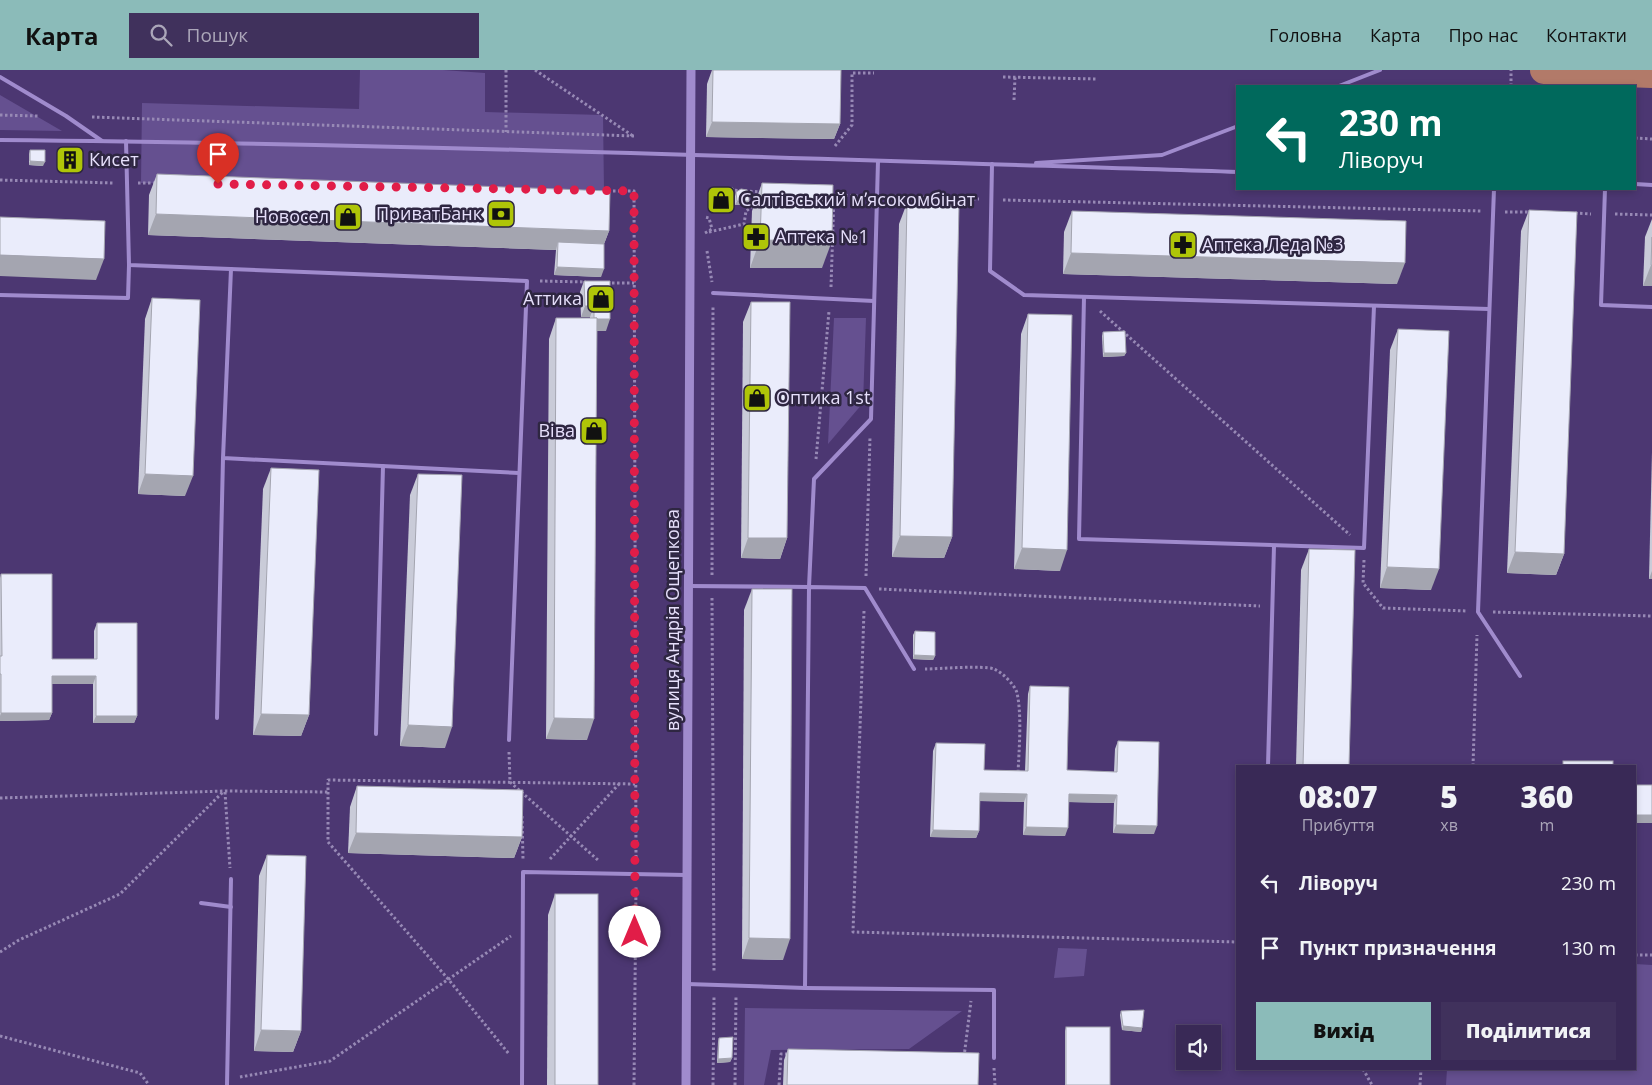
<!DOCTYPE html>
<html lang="uk">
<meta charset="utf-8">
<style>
body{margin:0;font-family:"Open Sans",sans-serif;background:#40315c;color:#f1f3f6;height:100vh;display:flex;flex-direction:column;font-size:19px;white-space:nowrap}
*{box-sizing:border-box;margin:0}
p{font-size:16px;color:#aba6b9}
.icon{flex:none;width:28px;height:28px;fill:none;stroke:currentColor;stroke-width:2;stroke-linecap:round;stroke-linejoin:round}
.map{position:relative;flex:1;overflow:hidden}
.panel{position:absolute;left:1236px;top:695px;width:400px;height:305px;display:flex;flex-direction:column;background:#392956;border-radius:0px;box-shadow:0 2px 8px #0003,0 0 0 1px #53456c}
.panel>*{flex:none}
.guide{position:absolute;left:1236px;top:15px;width:400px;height:105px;border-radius:0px;box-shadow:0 2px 8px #0003,0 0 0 1px #53456c;background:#00695c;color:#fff;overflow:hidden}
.tools{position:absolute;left:1176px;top:955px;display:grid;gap:10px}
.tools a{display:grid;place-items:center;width:45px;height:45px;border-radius:0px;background:#392956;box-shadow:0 2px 8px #0003,0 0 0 1px #53456c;font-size:25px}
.pin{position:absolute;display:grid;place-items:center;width:42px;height:42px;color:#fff;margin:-51px -21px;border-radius:50% 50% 50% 0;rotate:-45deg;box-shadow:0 0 5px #0007}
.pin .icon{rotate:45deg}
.me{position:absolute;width:55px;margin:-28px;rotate:0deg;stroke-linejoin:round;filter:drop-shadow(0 0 4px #0008)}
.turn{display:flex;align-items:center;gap:18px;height:105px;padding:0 20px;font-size:22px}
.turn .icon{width:65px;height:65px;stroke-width:2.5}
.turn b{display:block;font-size:35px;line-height:42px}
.eta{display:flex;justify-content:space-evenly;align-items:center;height:85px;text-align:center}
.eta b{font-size:30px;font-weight:800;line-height:35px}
.primary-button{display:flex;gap:10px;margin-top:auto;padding:10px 20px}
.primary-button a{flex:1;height:58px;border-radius:0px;background:#8bbbb9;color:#111;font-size:20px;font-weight:800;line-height:58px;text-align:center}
.primary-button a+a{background:#40315c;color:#f1f3f6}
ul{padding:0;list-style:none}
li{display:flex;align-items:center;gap:15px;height:65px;padding:0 20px}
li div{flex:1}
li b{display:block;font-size:19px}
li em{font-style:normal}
header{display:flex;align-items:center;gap:30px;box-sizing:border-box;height:70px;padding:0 25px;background:#8bbbb9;color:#111}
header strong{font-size:24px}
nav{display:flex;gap:28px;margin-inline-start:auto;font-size:18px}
.search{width:350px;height:45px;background:#40315c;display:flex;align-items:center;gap:12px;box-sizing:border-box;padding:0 18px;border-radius:0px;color:#aba6b9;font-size:19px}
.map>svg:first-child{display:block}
</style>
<header>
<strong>Карта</strong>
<div class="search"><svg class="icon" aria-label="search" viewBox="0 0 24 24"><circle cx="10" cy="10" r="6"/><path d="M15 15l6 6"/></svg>Пошук</div>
<nav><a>Головна</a><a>Карта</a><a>Про нас</a><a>Контакти</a></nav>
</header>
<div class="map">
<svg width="1652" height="1015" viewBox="0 0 1652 1015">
<rect width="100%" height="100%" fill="#4c3772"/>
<g fill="#655090">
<polygon points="360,0 443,0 485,3 485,42 603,45 604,121 141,113 142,33 359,39"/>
<polygon points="0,25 62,61 0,60"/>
<polygon points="834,248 866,248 863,333 828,374"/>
<polygon points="1058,878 1087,879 1084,906 1054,908"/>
<polygon points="1635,894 1652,895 1652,1015 1446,1015 1447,999 1635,999"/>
<polygon points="745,938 962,941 909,979 771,980 764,1015 744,1015"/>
</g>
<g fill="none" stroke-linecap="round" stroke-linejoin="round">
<g stroke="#9789b5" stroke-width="3" stroke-dasharray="2.5 2.5" stroke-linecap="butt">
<polyline points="506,0 506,62"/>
<polyline points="535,0 633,66"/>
<polyline points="1003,7 1097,9"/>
<polyline points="1511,16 1511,0"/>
<polyline points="1014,30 1015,7"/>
<polyline points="0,45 38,46"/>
<polyline points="92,47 634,66"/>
<polyline points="1635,68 1652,69"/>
<polyline points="835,76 852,55 852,3 874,3"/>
<polyline points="0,110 114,113"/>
<polyline points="138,113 157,113"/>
<polyline points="730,120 762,122"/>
<polyline points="608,121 634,121 636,792"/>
<polyline points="830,125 864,126"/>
<polyline points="888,126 979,129"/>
<polyline points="1003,130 1481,141"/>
<polyline points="1505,142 1531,142"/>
<polyline points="1575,143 1591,144"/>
<polyline points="1615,144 1652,145"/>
<polyline points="709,162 744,154 746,141 758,132"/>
<polyline points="705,163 712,159 709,148 705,147"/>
<polyline points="707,181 712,212"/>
<polyline points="540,211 586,212"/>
<polyline points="607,213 634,213"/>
<polyline points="831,217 834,125"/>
<polyline points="1100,241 1350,465"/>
<polyline points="816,389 829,241"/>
<polyline points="1364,490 1363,513 1383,538 1467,541"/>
<polyline points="712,505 713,236"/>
<polyline points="866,506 870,367"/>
<polyline points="879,519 1260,536"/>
<polyline points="712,528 714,902"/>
<polyline points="864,541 853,862 1238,872"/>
<polyline points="1493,542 1652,546"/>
<path d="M 925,599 C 939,599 983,595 994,599 C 1002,602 1015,615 1017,623 C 1022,645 1019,680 1018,704"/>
<polyline points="509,682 510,712 599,791"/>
<polyline points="1473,696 1477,565"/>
<polyline points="225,722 230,798"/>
<polyline points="328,722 328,772 449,910 509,984"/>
<polyline points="0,728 225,721 328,722 328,710 635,714"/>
<polyline points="522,746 523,789"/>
<polyline points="550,789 619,714"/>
<polyline points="0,882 19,870 120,824 224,721"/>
<polyline points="1635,885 1652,885"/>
<polyline points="0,966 140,1003 149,1015"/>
<polyline points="964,987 971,931"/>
<polyline points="994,998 995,1015"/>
<polyline points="1363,999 1372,1015"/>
<polyline points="240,1007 330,991 511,866"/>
<polyline points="634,1015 636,816"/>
<polyline points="713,1015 714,926"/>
<polyline points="735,1015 736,926"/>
<polyline points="779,1015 781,984 791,984"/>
<polyline points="1420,1015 1421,999"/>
</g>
<g stroke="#a08bcd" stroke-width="4">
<polyline points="0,7 66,46 102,71"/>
<polyline points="1339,16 1380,0"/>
<path d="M 0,70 C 413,74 825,89 1238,102"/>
<polyline points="126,71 129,195 527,211 509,670"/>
<polyline points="1036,93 1162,85 1238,56"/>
<polyline points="992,94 990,201 1024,225 1489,239"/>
<polyline points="1635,114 1652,115"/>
<polyline points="1494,119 1478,542 1520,606"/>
<polyline points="1605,119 1601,235 1652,237"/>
<polyline points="231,199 223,388 519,403"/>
<polyline points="713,223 874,231"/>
<polyline points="0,225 128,228 129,195"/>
<polyline points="1084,227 1079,469 1364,478 1374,236"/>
<polyline points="689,516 809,517 814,409 871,349 878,91"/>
<polyline points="217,648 223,388"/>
<polyline points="376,664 383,396"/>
<polyline points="1268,696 1274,476"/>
<polyline points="201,833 231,837"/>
<polyline points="687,914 805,918 809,517 865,518 914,599"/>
<polyline points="805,918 994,920 994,988"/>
<polyline points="227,1015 231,809"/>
<polyline points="522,1015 523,802 686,805"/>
</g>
<polyline stroke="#a08bcd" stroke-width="9" points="686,1015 691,0"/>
<polyline stroke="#b27a69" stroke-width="28" points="1544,0 1652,4"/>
</g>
<g fill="#c9cbd8">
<polygon points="712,0 840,54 834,69 706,67 707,14"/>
<polygon points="30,80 43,96 29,95 29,84"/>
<polygon points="62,80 79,96 60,96 60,84"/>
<polygon points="157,104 609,161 604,174 601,207 554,205 556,180 148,165 149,125"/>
<polygon points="762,113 822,198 750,198 752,141"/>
<polygon points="712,118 731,138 711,139 711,122"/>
<polygon points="736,122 749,131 747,135 735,135 735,126"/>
<polygon points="907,133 952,467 944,488 892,487 899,154"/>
<polygon points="1529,140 1564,484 1556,505 1507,503 1521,161"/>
<polygon points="1072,141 1397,214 1063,204 1064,162"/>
<polygon points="1652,149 1652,216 1643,216 1645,167"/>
<polygon points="584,211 606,261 597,261 587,670 546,669 549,269 556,248 590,248 590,247 581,247 580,222"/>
<polygon points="152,228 185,426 138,424 145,249"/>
<polygon points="751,232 787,468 780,489 741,488 743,252"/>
<polygon points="1028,244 1060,501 1014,499 1021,264"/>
<polygon points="1398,259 1431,520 1380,518 1390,280"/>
<polygon points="1103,262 1126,283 1124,286 1103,287 1102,266"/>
<polygon points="1652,382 1652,509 1649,509"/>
<polygon points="271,398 309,645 301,666 253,665 263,419"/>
<polygon points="418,404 445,678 400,676 410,425"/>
<polygon points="1309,479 1349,696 1296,696 1301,500"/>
<polygon points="1,504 52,589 94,589 94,561 97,553 137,646 134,653 93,653 93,614 52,614 52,643 49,650 0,651 0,508"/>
<polygon points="752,519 783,890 742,889 744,540"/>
<polygon points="915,561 935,586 933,590 913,589 913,565"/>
<polygon points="1030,616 1067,700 1114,702 1115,679 1118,671 1154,764 1113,763 1114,733 1069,732 1065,766 1023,765 1024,732 980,731 979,761 976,768 930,767 933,681 936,673 984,700 1025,701 1028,624"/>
<polygon points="357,716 522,767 514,788 348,783 350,737"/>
<polygon points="267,785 301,961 293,982 254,981 259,806"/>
<polygon points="555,824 598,1015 547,1015 548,845"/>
<polygon points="1121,941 1142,958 1141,962 1122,960 1120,945"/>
<polygon points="1066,957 1110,1015 1065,1015 1065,961"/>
<polygon points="719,968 732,988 730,992 717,993 718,972"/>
<polygon points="788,979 978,1015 783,1015 784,990"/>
</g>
<g fill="#a4a5b0">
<polygon points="712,52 840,54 834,69 706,67"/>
<polygon points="30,91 45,92 43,96 29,95"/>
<polygon points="62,92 80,92 79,96 60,96"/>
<polygon points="737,131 749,131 747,135 735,135"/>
<polygon points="733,134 731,138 711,139 712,135"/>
<polygon points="156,144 609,161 601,182 558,172 556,180 148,165"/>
<polygon points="760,170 832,171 822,198 750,198"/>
<polygon points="1071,183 1405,193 1397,214 1063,204"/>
<polygon points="0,185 104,189 96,210 0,206"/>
<polygon points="1651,195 1652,195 1652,216 1643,216"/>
<polygon points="557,197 604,199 601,207 554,205"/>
<polygon points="585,236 594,236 590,247 581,247"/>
<polygon points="594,249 610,249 606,261 590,261"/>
<polygon points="1104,283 1126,283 1124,286 1103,287"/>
<polygon points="145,404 193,406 185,426 138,424"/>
<polygon points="900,466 952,467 944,488 892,487"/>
<polygon points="748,468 787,468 780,489 741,488"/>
<polygon points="1022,478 1067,480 1060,501 1014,499"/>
<polygon points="1515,482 1564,484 1556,505 1507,503"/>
<polygon points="1387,497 1439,499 1431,520 1380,518"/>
<polygon points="1652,501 1652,509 1649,509"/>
<polygon points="914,585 935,586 933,590 913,589"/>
<polygon points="52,606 96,606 93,614 49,614"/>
<polygon points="1,643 52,643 49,650 0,651 0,646"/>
<polygon points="261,644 309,645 301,666 253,665"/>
<polygon points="96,646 137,646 134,653 93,653"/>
<polygon points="554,648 594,649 587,670 546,669"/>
<polygon points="408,655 452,657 445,678 400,676"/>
<polygon points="980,723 1027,724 1024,732 977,731"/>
<polygon points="1069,724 1117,725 1114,733 1066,732"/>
<rect x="1635" y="745" width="17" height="8"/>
<polygon points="1116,755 1157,756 1154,764 1113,763"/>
<polygon points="1026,757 1068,758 1065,766 1023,765"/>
<polygon points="933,760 979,761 976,768 930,767"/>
<polygon points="356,763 522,767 514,788 348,783"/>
<polygon points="749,868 790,869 783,890 742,889"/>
<polygon points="1123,956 1142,958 1141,962 1122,960"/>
<polygon points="261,960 301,961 293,982 254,981"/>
<polygon points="732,988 730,992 717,993 718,989"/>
</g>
<g fill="#eaecfb" stroke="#a4a5b0">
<polygon points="713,0 841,0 840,54 712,52"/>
<polygon points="30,80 45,80 45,92 30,91"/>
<polygon points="62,80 80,81 80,92 62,92"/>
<polygon points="157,104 610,121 609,161 156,144"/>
<polygon points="762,113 833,115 832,171 760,170"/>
<polygon points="712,118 733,118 733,134 712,135"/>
<polygon points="741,119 747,120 749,124 749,131 737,131 736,122"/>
<polygon points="907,133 959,135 952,467 900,466"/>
<polygon points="1529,140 1577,142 1564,484 1515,482"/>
<polygon points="1072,141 1406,151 1405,193 1071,183"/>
<polygon points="0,147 105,151 104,189 0,185"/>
<polygon points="1652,167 1652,195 1651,195"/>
<polygon points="558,172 604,174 604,199 557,197"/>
<polygon points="584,211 610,211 610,249 597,249 597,248 594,248 594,236 585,236"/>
<polygon points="152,228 200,230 193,406 145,404"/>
<polygon points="751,232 790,232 787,468 748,468"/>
<polygon points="1028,244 1072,245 1067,480 1022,478"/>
<polygon points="556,248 597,248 594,649 554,648"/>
<polygon points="1398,259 1449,261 1439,499 1387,497"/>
<polygon points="1125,261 1126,283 1104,283 1103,262"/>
<polygon points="271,398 319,400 309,645 261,644"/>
<polygon points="418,404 462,405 452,657 408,655"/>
<polygon points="1309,479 1355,480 1349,696 1303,696"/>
<polygon points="1,504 52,504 52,589 97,589 97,553 137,553 137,646 96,646 96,606 52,606 52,643 1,643 1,604 0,604 0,586 2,586"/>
<polygon points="752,519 792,519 790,869 749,868"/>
<polygon points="915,561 935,562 935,586 914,585"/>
<polygon points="1030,616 1069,617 1067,700 1117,702 1118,671 1159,672 1157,756 1116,755 1117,725 1069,724 1068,758 1026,757 1027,724 980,723 979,761 933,760 936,673 985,674 984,700 1028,701"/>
<rect x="1563" y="691" width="50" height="5"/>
<rect x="1635" y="715" width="17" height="30"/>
<polygon points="357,716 523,720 522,767 356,763"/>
<polygon points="267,785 306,786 301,961 261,960"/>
<rect x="555" y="824" width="43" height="191"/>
<polygon points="1144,940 1142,958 1123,956 1121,941"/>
<rect x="1066" y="957" width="44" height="58"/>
<polygon points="733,967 732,988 718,989 719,968"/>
<polygon points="788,979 979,983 978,1015 787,1015"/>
</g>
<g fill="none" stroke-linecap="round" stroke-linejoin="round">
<polyline stroke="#e11d48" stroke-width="9" stroke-dasharray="0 16.2" points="218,114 634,121 635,862"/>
</g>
<defs>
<symbol id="building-square" viewBox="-11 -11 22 22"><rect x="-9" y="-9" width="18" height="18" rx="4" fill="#afc508" stroke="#2e2641"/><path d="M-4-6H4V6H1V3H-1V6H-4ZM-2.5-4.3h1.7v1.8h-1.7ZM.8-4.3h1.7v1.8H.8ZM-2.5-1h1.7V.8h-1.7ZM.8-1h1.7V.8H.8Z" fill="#111"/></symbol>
<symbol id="shop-square" viewBox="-11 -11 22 22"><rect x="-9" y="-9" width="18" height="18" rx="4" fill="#afc508" stroke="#2e2641"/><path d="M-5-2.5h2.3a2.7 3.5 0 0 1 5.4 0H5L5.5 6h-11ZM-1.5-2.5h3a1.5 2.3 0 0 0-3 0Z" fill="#111"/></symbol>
<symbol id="bank-square" viewBox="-11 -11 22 22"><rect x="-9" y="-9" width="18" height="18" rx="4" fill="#afc508" stroke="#2e2641"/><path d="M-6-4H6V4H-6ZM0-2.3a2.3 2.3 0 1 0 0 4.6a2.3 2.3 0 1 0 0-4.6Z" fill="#111"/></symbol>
<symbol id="pharmacy-square" viewBox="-11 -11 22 22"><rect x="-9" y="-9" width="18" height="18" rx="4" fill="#afc508" stroke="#2e2641"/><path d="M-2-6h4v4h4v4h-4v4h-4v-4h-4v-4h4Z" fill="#111"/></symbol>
</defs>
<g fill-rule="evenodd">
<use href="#building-square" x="54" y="74" width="32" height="32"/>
<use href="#shop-square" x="705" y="114" width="32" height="32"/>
<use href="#bank-square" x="485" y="128" width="32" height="32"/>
<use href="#shop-square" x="332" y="131" width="32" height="32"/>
<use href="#pharmacy-square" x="740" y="151" width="32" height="32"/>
<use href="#pharmacy-square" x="1167" y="159" width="32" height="32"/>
<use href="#shop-square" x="585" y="213" width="32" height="32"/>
<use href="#shop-square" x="741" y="312" width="32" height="32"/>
<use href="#shop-square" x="578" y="345" width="32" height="32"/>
</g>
<g text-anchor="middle" stroke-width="5" stroke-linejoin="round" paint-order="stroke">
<g font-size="18" fill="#e6dffb" stroke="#2e2641" text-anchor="start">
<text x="89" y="96">Кисет</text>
<text x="740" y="136">Салтівський мʼясокомбінат</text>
<text x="482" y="150" text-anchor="end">ПриватБанк</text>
<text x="329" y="153" text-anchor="end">Новосел</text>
<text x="775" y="173">Аптека №1</text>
<text x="1202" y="181">Аптека Леда №3</text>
<text x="582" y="235" text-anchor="end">Аттика</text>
<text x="776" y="334">Оптика 1st</text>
<text x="575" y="367" text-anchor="end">Віва</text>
</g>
<g font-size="18" fill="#e6dffb" stroke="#2e2641">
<text transform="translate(673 550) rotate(-90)" y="6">вулиця Андрія Ощепкова</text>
</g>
</g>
</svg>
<div class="tools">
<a><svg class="icon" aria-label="sound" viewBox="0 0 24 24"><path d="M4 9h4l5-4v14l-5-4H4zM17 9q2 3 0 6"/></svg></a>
</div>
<div class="pin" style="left:218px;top:114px;background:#d93025"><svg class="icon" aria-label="arrive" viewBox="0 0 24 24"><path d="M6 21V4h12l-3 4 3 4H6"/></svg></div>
<svg class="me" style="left:635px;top:862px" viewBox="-20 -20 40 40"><circle r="19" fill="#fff"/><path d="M0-13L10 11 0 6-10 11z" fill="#e11d48"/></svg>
<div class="guide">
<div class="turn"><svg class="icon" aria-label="left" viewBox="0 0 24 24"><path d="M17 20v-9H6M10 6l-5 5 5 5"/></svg><div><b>230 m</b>Ліворуч</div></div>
</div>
<section class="panel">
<div class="eta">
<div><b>08:07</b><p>Прибуття</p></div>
<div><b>5</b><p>хв</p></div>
<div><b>360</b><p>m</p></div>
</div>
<ul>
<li><svg class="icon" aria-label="left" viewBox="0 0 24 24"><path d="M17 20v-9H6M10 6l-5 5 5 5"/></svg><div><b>Ліворуч</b></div><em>230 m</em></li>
<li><svg class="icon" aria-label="arrive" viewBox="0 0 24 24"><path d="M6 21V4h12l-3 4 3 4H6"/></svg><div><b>Пункт призначення</b></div><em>130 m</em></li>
</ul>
<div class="primary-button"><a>Вихід</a><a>Поділитися</a></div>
</section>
</div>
